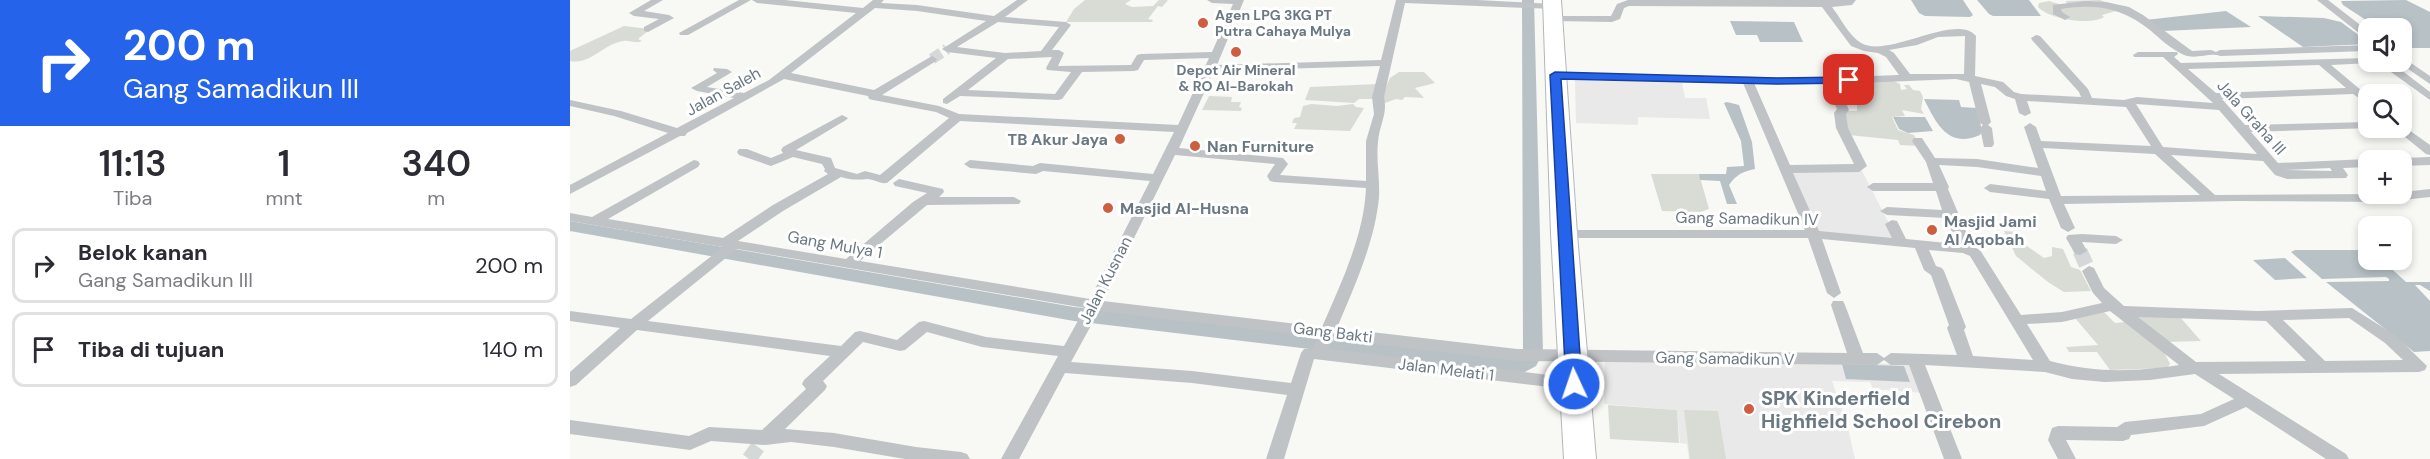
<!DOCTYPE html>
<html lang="id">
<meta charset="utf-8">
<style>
body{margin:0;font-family:"DM Sans",sans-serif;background:#f2f2f3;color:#2b2b33;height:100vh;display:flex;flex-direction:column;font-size:22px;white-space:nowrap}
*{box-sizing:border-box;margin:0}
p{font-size:20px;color:#7c7c81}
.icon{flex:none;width:33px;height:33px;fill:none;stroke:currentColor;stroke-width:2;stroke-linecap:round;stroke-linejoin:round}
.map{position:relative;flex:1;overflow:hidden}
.side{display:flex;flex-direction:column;background:#fff;width:570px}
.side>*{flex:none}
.banner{background:#2563eb;color:#fff;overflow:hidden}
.controls{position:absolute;left:1788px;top:18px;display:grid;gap:12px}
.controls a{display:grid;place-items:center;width:54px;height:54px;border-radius:12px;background:#fff;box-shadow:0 3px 9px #0003;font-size:30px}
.pin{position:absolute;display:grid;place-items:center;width:51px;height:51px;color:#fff;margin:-26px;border-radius:12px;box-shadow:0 3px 9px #0006}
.me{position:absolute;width:66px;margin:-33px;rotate:357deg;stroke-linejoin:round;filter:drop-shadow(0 0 4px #0008)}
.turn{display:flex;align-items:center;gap:21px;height:126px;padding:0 24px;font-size:27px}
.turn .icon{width:78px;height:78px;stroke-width:2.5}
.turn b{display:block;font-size:42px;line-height:51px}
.eta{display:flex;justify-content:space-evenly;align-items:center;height:102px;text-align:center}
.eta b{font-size:36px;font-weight:600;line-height:42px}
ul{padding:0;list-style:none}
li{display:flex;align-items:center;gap:18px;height:75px;margin:0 12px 9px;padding:0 12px;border:3px solid #e1e1e2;border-radius:12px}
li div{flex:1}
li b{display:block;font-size:22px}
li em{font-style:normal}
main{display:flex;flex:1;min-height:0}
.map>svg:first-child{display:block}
</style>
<main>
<section class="side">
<div class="banner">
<div class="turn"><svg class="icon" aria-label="right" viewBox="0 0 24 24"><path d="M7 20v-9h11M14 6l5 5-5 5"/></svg><div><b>200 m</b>Gang Samadikun III</div></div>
</div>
<div class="eta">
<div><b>11:13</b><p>Tiba</p></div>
<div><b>1</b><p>mnt</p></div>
<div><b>340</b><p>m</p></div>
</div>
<ul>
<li><svg class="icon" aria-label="right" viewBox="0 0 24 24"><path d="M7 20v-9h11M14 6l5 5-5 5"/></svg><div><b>Belok kanan</b><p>Gang Samadikun III</p></div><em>200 m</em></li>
<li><svg class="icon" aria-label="arrive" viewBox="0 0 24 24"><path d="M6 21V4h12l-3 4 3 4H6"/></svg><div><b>Tiba di tujuan</b></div><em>140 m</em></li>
</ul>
</section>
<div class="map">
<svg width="1860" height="459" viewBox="0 0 1860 459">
<rect width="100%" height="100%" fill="#f8f8f5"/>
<g fill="#e8e9e8">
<polygon points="1005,80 1112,83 1115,98 1136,98 1140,119 1068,117 1068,125 1006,123"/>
<polygon points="1291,169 1328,241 1249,233 1220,170"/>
<polygon points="1035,359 1338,364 1341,364 1354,393 1303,389 1300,382 1262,381 1277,424 1285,459 1119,459 1117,444 1110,443 1107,410 1034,404"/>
</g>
<g fill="#d8dcd5">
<polygon points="515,0 561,0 555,4 562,7 583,6 589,0 598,0 592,7 588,6 578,19 583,20 582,22 496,22 504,9"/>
<path d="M 1530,0 L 1538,3 L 1546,11 L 1532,15 L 1534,17 C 1520,26 1479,19 1468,7 L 1469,3 L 1479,1 L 1495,6 L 1497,5 L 1496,1 Z"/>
<path d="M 54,26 L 79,29 L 78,31 L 68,39 L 72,41 C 65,44 60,40 53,41 C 33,44 21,65 0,61 L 0,51 Z"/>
<polygon points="829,72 854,72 865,83 845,88 854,98 835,97 832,100 826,99 815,103 812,96 820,78"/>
<polygon points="1324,81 1330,84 1331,90 1337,89 1334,85 1339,85 1343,90 1350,91 1353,97 1351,109 1354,114 1332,110 1335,116 1322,117 1328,130 1344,135 1349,146 1330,145 1328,140 1279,135 1273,119 1276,111 1287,111 1287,103 1294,97 1280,97 1272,83"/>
<polygon points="808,84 802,99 789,99 784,103 735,100 740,87"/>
<polygon points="639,96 662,97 661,102 671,102 669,107 672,108 671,111 632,110"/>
<polygon points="741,104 767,106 783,104 786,107 794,108 780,131 724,129 727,123 722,123 724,118 730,117 733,106"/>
<polygon points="1081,174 1129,174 1139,209 1131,212 1092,211"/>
<polygon points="1434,231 1449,232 1454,244 1474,258 1482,256 1482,247 1493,249 1501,267 1510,270 1521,291 1494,292 1478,282 1446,256"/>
<polygon points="1534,312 1545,323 1555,322 1594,352 1600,364 1597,368 1540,370 1527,352 1499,352 1496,347 1528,345 1505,318"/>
<polygon points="1564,314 1610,317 1631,341 1595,342"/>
<polygon points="1038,405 1107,410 1109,443 1040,439"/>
<polygon points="1114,410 1148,411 1156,459 1120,459"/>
</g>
<g fill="#b8c2c6">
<polygon points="1341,0 1393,0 1403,15 1400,17 1355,16 1349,13"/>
<polygon points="1407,0 1459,0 1471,16 1423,16 1419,14"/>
<polygon points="1836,0 1860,12 1860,48 1837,48 1832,44 1832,28 1808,28 1773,5 1771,1"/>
<polygon points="1656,11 1681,27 1593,31 1575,20"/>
<polygon points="1688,16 1754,18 1771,22 1798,42 1798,44 1733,47"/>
<polygon points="1160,21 1224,22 1233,42 1190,42 1187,35 1166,35"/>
<path d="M 1354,99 L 1389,100 L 1391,107 L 1407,108 L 1412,131 L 1410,135 C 1378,149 1366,123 1354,99 Z"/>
<path d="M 1157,102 L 1169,105 L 1182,142 L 1185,169 C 1172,172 1167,174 1159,185 L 1167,204 L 1157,204 L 1150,181 L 1130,180 L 1129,174 L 1156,174 L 1157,167 L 1174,166 L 1171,141 L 1154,103 Z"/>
<polygon points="1323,117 1355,117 1363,131 1338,133 1329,129"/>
<polygon points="1725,250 1798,250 1798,260 1812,260 1836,282 1860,282 1860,291 1850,285 1845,285 1860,301 1860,351 1844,352 1756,282 1819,281 1819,279 1816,277 1752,279 1721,252"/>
<polygon points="1715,258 1737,278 1705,280 1683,260"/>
<polygon points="1272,364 1334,366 1340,382 1276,379"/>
</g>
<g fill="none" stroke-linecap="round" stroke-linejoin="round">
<polygon fill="#b8c2c6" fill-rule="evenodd" points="952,0 964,0 973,353 966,366 951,374 504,321 0,231 0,221 504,307 948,358 953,353"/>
<polyline stroke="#d4d8d8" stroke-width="11" stroke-dasharray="11 5" stroke-linecap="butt" points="362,59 377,49"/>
<g stroke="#d4d8d8" stroke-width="15" stroke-dasharray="15 8" stroke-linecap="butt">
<polyline points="1510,251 1519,271"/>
<polyline points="179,459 193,440"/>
</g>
<defs>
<polygon id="highway" points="973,0 991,0 1007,234 1026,459 994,459 981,234"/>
</defs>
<use href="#highway" stroke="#b3b6b9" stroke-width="2"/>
<g fill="#bfc3c6" fill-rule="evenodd">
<polygon points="81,0 93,0 74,11 99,15 104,18 78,32 74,31 74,27 89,19 64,16 59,13"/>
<polygon points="169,0 181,0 118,35 110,35 109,33"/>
<path d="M 182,0 L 215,0 L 293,8 L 303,0 L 314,0 L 311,3 L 347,5 L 424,16 L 447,0 L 458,0 L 435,17 L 496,22 L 501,25 L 482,50 L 489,50 L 494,53 L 488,66 L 561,65 L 567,55 L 571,54 L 642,52 L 663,4 L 642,3 L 637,0 L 674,0 L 647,65 L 811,60 L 826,0 L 907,0 L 986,4 L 988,6 L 983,9 L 835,3 L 814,97 C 818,114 809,126 808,142 C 806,160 810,179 809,197 C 805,242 784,287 767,328 L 947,349 L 1277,353 L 1261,305 L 1263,301 L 1273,301 L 1275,305 L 1293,353 L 1307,353 L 1314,358 L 1321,353 L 1387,355 L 1377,328 L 1379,325 L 1361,275 L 1354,270 L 1345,248 L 1252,239 L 1271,293 L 1264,298 L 1257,293 L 1238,238 L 994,238 L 987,234 L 994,230 L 1235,230 L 1173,83 L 985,78 L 981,77 L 981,73 L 1251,78 L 1329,75 L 1316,57 L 1308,53 L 1294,51 L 1281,46 L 1252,7 L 1059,6 L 1054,8 L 1050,19 L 1042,22 L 983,21 L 980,20 L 980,16 L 1041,16 L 1047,4 L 1058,0 L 1286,0 L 1282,5 L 1262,7 C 1270,17 1279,36 1291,43 C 1318,59 1386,12 1406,36 L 1405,76 L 1433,82 L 1444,92 L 1451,94 L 1511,97 L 1509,92 L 1462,40 L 1461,38 L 1466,35 L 1470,36 L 1518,89 L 1522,98 L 1554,100 L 1567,97 L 1643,103 L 1593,57 L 1564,57 L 1563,55 L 1568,52 L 1607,52 L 1608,54 L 1604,57 L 1611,63 L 1798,58 L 1798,62 L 1822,63 L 1860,92 L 1860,100 L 1814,67 L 1802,63 L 1761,65 L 1798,96 L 1798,104 L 1783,94 L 1652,99 L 1675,125 L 1798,122 L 1798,128 L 1802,128 L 1681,132 L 1708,163 L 1798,159 L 1802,160 L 1798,160 L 1798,167 L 1773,168 L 1778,175 L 1776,178 L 1717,179 L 1705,175 L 1693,161 L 1601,155 L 1645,195 L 1815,194 L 1860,189 L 1860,197 L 1815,202 L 1666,201 L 1494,204 L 1505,228 L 1498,232 L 1491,228 L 1479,199 L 1420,192 L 1414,188 L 1420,184 L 1476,191 L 1471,176 L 1407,167 L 1369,165 L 1379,187 L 1378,189 L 1402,246 L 1410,250 L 1451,315 L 1492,312 L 1532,303 L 1523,293 L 1512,271 L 1519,266 L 1524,268 L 1534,288 L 1554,306 L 1688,311 L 1782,308 L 1825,335 L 1857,366 L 1855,370 L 1849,372 L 1649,374 L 1776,454 L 1779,459 L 1756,459 L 1676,407 L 1634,426 L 1561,435 L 1559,439 L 1553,441 L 1496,440 L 1506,459 L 1488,459 L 1478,440 L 1482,428 L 1488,426 L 1547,427 L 1555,422 L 1631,414 L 1664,399 L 1625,374 L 1580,380 L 1535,382 L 1502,379 L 1475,372 L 1355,365 L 1392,459 L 1374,459 L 1339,365 L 1321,365 L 1314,360 L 1307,365 L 947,361 L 762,339 L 758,349 L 1004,378 L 1010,380 L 1012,384 L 1010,388 L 1004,390 L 744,359 L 714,459 L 696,459 L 717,395 L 622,383 L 495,373 L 449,459 L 431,459 L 488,356 L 412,347 L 357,332 L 335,350 L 330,351 L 293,342 L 253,381 L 257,386 L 255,390 L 215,429 L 264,433 L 346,447 L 391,452 L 397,454 L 400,459 L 335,459 L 264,447 L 221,442 L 195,445 L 141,441 L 120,450 L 0,434 L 0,420 L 119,436 L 139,427 L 192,430 L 236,389 L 232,384 L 234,380 L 260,356 L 67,330 L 6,385 L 0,387 L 0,372 L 50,328 L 0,321 L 0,311 L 61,319 L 153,247 L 0,221 L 0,213 L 22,217 L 124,160 L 128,161 L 130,164 L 128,167 L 38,219 L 153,238 L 203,205 L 258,174 L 254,171 L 255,169 L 252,164 L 223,157 L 201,166 L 169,155 L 167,152 L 169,149 L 177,149 L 201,158 L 213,153 L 211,150 L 213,147 L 272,115 L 278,118 L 276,120 L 226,150 L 261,158 L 265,168 L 287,174 L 295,171 L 310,175 L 379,118 L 366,112 L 303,100 L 299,99 L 298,96 L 214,79 L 117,133 L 115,136 L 110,136 L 0,194 L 0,185 L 98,133 L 44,116 L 0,106 L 0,100 L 51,111 L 107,128 L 164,98 L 127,91 L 121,88 L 147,73 L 143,70 L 144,68 L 157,69 L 162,72 L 137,87 L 174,93 L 199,80 L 286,13 L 187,3 ZM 305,8 L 347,11 L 416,21 L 372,49 L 377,52 L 426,58 L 373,99 L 373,103 L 377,104 L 390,96 L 488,100 L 492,99 L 512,72 L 564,71 L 568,70 L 574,60 L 639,58 L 608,125 L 389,114 L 369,106 L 312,95 L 366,61 L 367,59 L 362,56 L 304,90 L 221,73 ZM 428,22 L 489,27 L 471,51 L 435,53 L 387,47 ZM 1395,36 L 1394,74 L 1340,74 L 1324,53 L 1319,50 L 1347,45 L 1368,37 ZM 482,57 L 476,68 L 477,70 L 501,72 L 485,94 L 398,90 L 438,59 ZM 1749,65 L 1776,88 L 1646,93 L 1618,69 ZM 810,66 L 802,97 L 804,114 L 796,141 L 796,181 L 710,175 L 718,164 L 713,158 L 609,148 L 644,71 ZM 1386,79 L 1399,82 L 1409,122 L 1413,125 L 1410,128 L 1414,147 L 1422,147 L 1424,144 L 1422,128 L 1418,125 L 1421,122 L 1411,84 L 1425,87 L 1436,96 L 1445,99 L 1449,113 L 1455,116 L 1461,113 L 1457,101 L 1556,107 L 1581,146 L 1471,141 L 1466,127 L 1460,123 L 1454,127 L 1468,168 L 1407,159 L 1365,158 L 1352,138 L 1344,138 L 1342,141 L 1356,162 L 1363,183 L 1303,183 L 1297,187 L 1303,191 L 1366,191 L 1372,210 L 1317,207 L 1310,211 L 1317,215 L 1376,218 L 1387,244 L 1336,239 L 1327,221 L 1322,220 L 1315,224 L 1322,238 L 1249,231 L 1223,173 L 1289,172 L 1297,166 L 1278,128 L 1276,114 L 1279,110 L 1267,84 ZM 1184,83 L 1256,84 L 1267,109 L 1264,113 L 1266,128 L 1284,164 L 1220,165 ZM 1566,104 L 1649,110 L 1687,154 L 1593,147 ZM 390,121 L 604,132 L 583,174 L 470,163 L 463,166 L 400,160 L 394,164 L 400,168 L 466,174 L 473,171 L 580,181 L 520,299 L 290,261 L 357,205 L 449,204 L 451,201 L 444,197 L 369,197 L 374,192 L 373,189 L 329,179 L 323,183 L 325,186 L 357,193 L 343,202 L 276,259 L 168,241 L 213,211 L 271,177 C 281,180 287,180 297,179 C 304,179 309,184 317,183 ZM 1473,148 L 1585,154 L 1630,195 L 1491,196 ZM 605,155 L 705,164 L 697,176 L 700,181 L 704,182 L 796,188 C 794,236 771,283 752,327 L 533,301 ZM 1760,168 L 1762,171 L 1714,170 ZM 167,249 L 515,308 L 494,346 L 416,337 L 354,321 L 349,322 L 327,340 L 290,331 L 285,332 L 271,346 L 78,321 ZM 1359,250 L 1393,253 L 1400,256 L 1463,360 L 1403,356 L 1394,330 L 1396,327 L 1374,271 L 1372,268 L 1366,266 ZM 529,311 L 748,337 L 743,348 L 734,349 L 731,353 L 721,383 L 622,371 L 501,362 ZM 1540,311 L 1609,365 C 1562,372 1526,373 1480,361 L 1457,324 L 1492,322 ZM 1568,317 L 1696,321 L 1736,361 L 1626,362 ZM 1779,318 L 1815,343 L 1833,360 L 1755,361 L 1713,320 Z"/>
<polygon points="1747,0 1758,0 1798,31 1798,38 1794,37"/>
<path d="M 1515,1 L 1536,2 L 1559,7 L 1573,15 L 1622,51 L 1641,50 L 1646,52 L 1650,50 L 1798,45 L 1798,51 L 1650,56 C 1640,52 1626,60 1614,55 C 1601,49 1590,39 1580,30 C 1553,8 1525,3 1491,9 L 1492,12 L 1500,17 L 1495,20 L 1483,14 L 1483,5 Z"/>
<polygon points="1832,57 1860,76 1860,84 1828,62 1832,62"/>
<polygon points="1832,125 1860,145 1860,155 1856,154 1824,128 1832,128"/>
<polygon points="1860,157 1860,165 1832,166 1832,160 1827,160 1832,158"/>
<polygon points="1512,234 1546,236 1553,240 1546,244 1512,242 1517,251 1510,255 1505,254 1496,238 1498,235"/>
</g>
<use href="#highway" fill="#fff" fill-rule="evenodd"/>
</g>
<polygon fill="#2563eb" stroke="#184099" stroke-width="1.5" points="985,72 1206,78 1279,77 1285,80 1279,83 1206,84 991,79 1012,384 1010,389 998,389 996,384 980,75"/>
<g fill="#ce5e3f" stroke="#fff" stroke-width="2">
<circle cx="633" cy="23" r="6"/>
<circle cx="666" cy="52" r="6"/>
<circle cx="550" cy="139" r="6"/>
<circle cx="625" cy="146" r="6"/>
<circle cx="538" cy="208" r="6"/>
<circle cx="1362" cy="230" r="6"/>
<circle cx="1179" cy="409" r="6"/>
</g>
<g text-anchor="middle" stroke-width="6" stroke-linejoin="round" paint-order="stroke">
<g font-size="14" font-weight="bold" fill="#6a7882" stroke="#fff" text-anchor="start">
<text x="645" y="20">Agen LPG 3KG PT<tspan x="645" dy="16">Putra Cahaya Mulya</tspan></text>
<text x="666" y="75" text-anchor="middle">Depot Air Mineral<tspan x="666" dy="16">&amp; RO Al-Barokah</tspan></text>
</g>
<g font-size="16" fill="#6a7882" stroke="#fff">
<text transform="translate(153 91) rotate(-29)" y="6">Jalan Saleh</text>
<text transform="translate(1682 117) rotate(48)" y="6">Jala Graha III</text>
<text transform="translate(1177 218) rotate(1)" y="6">Gang Samadikun IV</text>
<text transform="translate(265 244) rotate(10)" y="6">Gang Mulya 1</text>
<text transform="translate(535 280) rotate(-63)" y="6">Jalan Kusnan</text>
<text transform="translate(763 332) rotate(7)" y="6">Gang Bakti</text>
<text transform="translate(1155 358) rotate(1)" y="6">Gang Samadikun V</text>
<text transform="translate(876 369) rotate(7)" y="6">Jalan Melati 1</text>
</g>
<g font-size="16" font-weight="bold" fill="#6a7882" stroke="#fff" text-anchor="start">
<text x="538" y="145" text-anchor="end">TB Akur Jaya</text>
<text x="637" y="152">Nan Furniture</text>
<text x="550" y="214">Masjid Al-Husna</text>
<text x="1374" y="227">Masjid Jami<tspan x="1374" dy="18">Al Aqobah</tspan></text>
</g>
<g font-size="20" font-weight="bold" fill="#6a7882" stroke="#fff" text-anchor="start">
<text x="1191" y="405">SPK Kinderfield<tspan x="1191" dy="23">Highfield School Cirebon</tspan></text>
</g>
</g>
</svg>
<div class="controls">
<a><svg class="icon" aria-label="sound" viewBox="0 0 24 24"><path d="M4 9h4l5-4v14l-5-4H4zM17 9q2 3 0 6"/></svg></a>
<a><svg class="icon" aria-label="search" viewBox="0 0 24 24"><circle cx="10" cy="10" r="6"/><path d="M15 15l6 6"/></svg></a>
<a>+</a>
<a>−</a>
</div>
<div class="pin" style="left:1279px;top:80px;background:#d93025"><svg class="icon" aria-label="arrive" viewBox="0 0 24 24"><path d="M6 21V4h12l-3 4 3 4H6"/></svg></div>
<svg class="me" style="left:1004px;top:384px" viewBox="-20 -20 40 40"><circle r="17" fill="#2563eb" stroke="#fff" stroke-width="3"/><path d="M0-11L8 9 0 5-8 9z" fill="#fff"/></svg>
</div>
</main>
